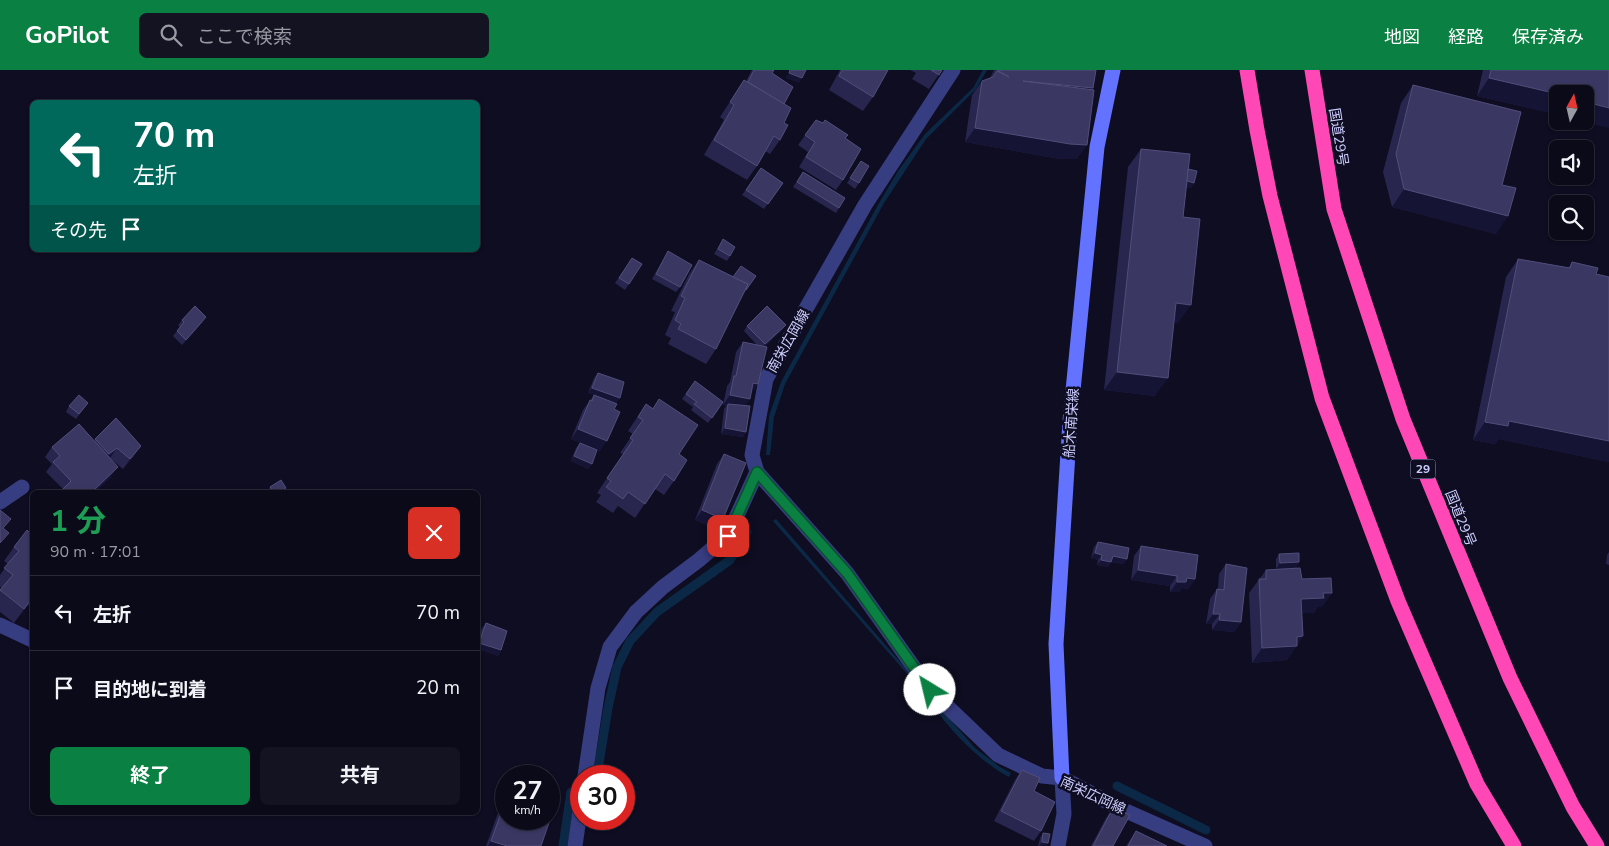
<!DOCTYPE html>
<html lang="ja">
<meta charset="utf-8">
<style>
body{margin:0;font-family:"Nunito Sans","Noto Sans JP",sans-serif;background:#131322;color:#f1f3f6;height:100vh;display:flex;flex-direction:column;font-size:19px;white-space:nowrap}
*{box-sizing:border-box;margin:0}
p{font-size:16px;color:#999aa2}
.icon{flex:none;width:28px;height:28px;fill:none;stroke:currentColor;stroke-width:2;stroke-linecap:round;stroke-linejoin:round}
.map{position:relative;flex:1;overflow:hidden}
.drawer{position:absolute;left:30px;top:420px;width:450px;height:325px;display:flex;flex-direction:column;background:#0a0a19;border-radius:8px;box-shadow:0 1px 4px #0004,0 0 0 1px #2a2b38}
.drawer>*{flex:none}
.hud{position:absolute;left:30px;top:30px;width:450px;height:152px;border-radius:8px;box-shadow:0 1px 4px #0004,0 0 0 1px #2a2b38;background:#00695c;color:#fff;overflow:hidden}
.needle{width:32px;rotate:8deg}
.fabs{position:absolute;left:1549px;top:15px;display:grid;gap:10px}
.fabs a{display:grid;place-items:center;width:45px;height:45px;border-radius:8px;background:#0a0a19;box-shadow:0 1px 4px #0004,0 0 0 1px #2a2b38;font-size:25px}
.speed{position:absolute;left:495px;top:695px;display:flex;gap:10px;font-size:25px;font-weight:700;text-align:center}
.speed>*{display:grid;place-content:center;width:65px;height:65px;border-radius:50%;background:#0a0a19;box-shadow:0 1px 4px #0004,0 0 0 1px #2a2b38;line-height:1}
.speed small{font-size:12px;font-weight:400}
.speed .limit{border:8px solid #d22;background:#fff;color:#111}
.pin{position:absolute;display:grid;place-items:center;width:42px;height:42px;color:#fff;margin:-21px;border-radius:10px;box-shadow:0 2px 8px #0006}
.me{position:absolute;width:55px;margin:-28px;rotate:324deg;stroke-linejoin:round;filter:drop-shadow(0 0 4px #0008)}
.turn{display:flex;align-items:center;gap:18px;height:105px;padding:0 20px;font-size:22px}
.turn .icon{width:65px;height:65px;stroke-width:2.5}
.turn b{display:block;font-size:35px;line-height:42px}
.then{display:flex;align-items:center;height:48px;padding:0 20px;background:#0003;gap:10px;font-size:19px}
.round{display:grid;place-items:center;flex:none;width:52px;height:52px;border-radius:8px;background:#131322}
.summary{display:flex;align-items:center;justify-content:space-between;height:85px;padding:0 20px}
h1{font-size:30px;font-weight:700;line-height:38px;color:#1e9e55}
.cta{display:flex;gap:10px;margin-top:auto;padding:10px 20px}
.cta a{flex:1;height:58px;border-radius:8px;background:#0b8043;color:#fff;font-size:20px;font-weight:700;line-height:58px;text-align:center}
.cta a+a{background:#131322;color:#f1f3f6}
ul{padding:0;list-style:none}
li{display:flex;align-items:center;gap:15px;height:75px;padding:0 20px;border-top:1px solid #2a2b38}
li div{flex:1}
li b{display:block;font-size:19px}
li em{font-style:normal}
header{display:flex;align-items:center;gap:30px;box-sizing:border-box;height:70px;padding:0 25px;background:#0b8043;color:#fff}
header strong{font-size:24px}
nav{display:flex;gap:28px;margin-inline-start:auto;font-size:18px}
.search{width:350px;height:45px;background:#131322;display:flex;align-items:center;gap:12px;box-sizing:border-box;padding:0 18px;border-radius:8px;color:#999aa2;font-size:19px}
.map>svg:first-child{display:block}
</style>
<header>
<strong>GoPilot</strong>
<div class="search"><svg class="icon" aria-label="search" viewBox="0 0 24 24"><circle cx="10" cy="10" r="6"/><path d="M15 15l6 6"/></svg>ここで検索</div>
<nav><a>地図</a><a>経路</a><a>保存済み</a></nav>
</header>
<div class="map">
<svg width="1609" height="776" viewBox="0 0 1609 776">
<rect width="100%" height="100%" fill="#0e0d21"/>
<g fill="#0b2946">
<polygon points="983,0 987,0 976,19 926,69 884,133 785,314 774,347 770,385 766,385 769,346 781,312 879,133 898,101 925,64 973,18"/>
<path d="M 776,449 L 975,678 L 1000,697 L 1011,703 L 1009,707 C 983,694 945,657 931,631 L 773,451 Z"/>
</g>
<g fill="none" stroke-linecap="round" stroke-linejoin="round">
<g stroke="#0b2946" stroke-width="9">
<polyline points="597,706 608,638 617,597 630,571 657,542 730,490 747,462"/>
<polyline points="1117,716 1206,760"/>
<polyline points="563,776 571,722"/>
</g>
<g stroke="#373d81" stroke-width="15">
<polyline points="953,0 865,135 766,309 752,385 757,402 847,503 930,620 998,685 1042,706 1062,708 1117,737 1205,776"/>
<polyline points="0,432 22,417"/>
<polyline points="0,555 32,570"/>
<polyline points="585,706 598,618 610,577 636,542 663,517 699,490 728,465 757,402"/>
<polyline points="575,776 581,734"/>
<polyline points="1058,776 1064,744 1062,708"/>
</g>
<polyline stroke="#6372ff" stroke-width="15" points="1062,708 1056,574 1070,351 1097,77 1113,0"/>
<g stroke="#ff47b5" stroke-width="15">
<polyline points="1247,0 1257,60 1270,126 1322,328 1398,531 1477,714 1514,776"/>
<polyline points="1312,0 1334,139 1403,349 1510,608 1573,737 1597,776"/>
</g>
</g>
<g fill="#28254f" fill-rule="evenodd">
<polygon points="752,0 774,0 772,3 784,34 784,53 780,70 770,84 765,81 757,96 747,110 704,85 724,50 720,47 744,10 746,11"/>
<polygon points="840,0 888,0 873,27 863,41 829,20"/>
<polygon points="910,0 942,0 929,19 912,9 916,3"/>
<polygon points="994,0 1096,0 1093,18 1077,89 1060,89 965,72 972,25 982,11 990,8"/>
<path d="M 1483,0 L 1609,0 L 1575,56 L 1553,50 L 1555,44 L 1477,26 ZM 1558,24 L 1585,24 L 1558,51 Z"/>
<polygon points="1413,15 1502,115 1496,164 1392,137 1383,102 1401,33"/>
<polygon points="816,50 845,68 843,110 836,120 799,97 808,82 798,75"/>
<polygon points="1141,79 1188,99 1191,118 1186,117 1183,147 1178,253 1174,252 1155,326 1104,320 1128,97"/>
<polygon points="861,91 859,113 855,119 847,113"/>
<polygon points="761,98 783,113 764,139 742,125"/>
<polygon points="803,102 839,138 836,143 793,117"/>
<polygon points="723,169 730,186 727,191 714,184"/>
<polygon points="668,181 680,217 676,222 652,209"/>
<polygon points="632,188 642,194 625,220 615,213"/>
<polygon points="1518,189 1568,198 1572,192 1596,204 1609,207 1609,392 1499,369 1495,374 1473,370 1506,207"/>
<polygon points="699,190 733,207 756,206 743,225 716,279 706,294 668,274 671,268 665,265 675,242 671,241 689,204"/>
<polygon points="182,250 203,252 182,275 173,266 180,257 178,255"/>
<polygon points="786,255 782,260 765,276 751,324 750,324 745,335 746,362 743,367 721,364 724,339 726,336 723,335 727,316 730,312 736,282 743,272 757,275 744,261 747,256"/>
<polygon points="598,303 620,328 616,333 600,381 571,369 583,340 594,325 588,323 594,308"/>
<polygon points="695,311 723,332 708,353 691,340 693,337 682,329"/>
<polygon points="659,329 679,384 674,411 664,425 655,419 635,448 618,436 613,443 596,432 601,425 597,423 623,384 620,383 633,364 628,361 646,334 653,338"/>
<polygon points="88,333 76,349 66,342 69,336"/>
<polygon points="95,369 134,386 123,399 110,388 111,407 95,422 60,422 63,419 46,402 52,394 45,387 52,377 94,371"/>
<polygon points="580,373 592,394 588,399 571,391 576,378"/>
<polygon points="724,384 723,449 716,459 695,450 717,394"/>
<polygon points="270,417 283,422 267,422"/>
<polygon points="32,461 32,538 28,535 14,553 0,542 0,520 2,518 0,517 0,505 8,494 4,491 14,477"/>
<polygon points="1098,472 1127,489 1123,494 1111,492 1108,497 1097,495 1098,490 1091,488 1094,477"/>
<polygon points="1141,476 1195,509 1188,519 1182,518 1179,522 1170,522 1170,516 1131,510 1134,486"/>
<polygon points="1609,482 1609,495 1606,494 1607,485"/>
<polygon points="1279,484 1296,498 1276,499 1276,489"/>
<polygon points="1226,494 1241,552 1234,562 1212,560 1212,554 1206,554 1210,529 1217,519 1218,519 1219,504"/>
<polygon points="1266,500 1302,509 1322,537 1317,537 1314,543 1302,543 1303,566 1287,590 1252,593 1249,523"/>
<polygon points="486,553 501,580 498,586 478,579 478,571 482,558"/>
<polygon points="1022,700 1034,721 1041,761 1034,771 994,751 1015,710"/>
<polygon points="506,726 506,749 541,776 486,776 502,732"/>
<polygon points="1113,738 1113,776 1091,776 1106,748"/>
<polygon points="1136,761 1167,776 1126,776"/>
<polygon points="1043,763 1048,773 1046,776 1038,776 1040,768"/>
</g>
<g fill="#161435">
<polygon points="789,3 802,8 799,13 785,8"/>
<polygon points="1489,8 1558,24 1558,40 1555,44 1477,26"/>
<polygon points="1023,11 1093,18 1083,33"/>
<polygon points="1590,33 1609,38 1609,58 1578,51 1575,56 1553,50 1558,44 1558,51 1585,51 1585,37"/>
<polygon points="975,58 1087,75 1077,89 1060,89 965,72"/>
<polygon points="1181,110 1194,113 1191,118 1178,115"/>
<polygon points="1404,119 1508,146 1496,164 1392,137"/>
<polygon points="1176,233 1191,235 1178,253 1164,251"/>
<polygon points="206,247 203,252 182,275 186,270"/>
<polygon points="786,255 782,260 761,279 765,274"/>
<polygon points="1117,302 1168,308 1155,326 1104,320"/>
<polygon points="753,313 758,314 751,324 746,323"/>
<polygon points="592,318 620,328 616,333 588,323"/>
<polygon points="730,325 750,329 743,339 728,334 726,336 723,335"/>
<polygon points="1509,351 1609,371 1609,392 1499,369 1495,374 1473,370 1485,352"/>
<polygon points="725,358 746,362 743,367 721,364"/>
<polygon points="578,359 607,371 600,381 571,369"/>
<polygon points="141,376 134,386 123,399 130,389"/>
<polygon points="117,378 110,388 102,394 109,384"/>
<polygon points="574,386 592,394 588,399 571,391"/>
<polygon points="118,397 111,407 95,422 92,422"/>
<polygon points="702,440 723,449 716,459 695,450"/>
<polygon points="1095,483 1102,485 1098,490 1091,488"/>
<polygon points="1113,486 1127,489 1123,494 1109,491"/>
<polygon points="1101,490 1111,492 1108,497 1097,495"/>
<polygon points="1299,492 1296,498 1276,499 1280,493"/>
<polygon points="1138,500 1177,506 1170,516 1131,510"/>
<polygon points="1187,508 1195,509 1188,519 1182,518 1179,522 1170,522 1177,512"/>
<polygon points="1323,523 1332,523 1322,537 1317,537 1314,543 1291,544 1301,529"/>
<polygon points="32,528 28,535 14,553 24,539"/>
<polygon points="1213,544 1220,544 1212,554 1206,554"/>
<polygon points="1219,550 1241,552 1234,562 1212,560"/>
<polygon points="1303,566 1287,590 1252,593 1262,578 1297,567"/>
<polygon points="479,573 501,580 498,586 478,579 478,574"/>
<polygon points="491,771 507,776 488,776"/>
<polygon points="1042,772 1048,773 1046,776 1039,776"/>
</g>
<g fill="#3a3762" stroke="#514e7b">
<polygon points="754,0 774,0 772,3 793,17 784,34 748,12"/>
<polygon points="790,0 806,0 802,8 789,3"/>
<polygon points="842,0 888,0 873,27 839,6"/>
<polygon points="931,0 942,0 939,5"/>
<polygon points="997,0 1096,0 1093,18 1023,11 1094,20 1087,75 1070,74 975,58 982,11 993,7 997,1 1009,7"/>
<polygon points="1491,0 1609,0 1609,38 1590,33 1588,38 1585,37 1585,24 1558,24 1489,8"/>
<polygon points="744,10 791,38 784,53 788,55 780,70 774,66 757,96 714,70 734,35 730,32"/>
<polygon points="1413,15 1521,42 1502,115 1516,118 1508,146 1404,119 1396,84"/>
<polygon points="816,50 823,53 825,50 848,65 845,68 861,79 843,110 806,87 815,72 805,65"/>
<polygon points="1141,79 1190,84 1183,147 1200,149 1191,235 1176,233 1168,308 1117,302"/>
<polygon points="861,91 869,96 859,113 850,108"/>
<polygon points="761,98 783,113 768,134 746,120"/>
<polygon points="1188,99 1197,101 1194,113 1187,111"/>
<polygon points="803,102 845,128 839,138 797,112"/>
<polygon points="723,169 735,177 730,186 718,179"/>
<polygon points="668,181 692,195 680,217 656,204"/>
<polygon points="632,188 642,194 629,214 619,208"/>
<polygon points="1518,189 1570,198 1572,192 1598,198 1596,204 1609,207 1609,371 1509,351 1508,356 1485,352"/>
<polygon points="699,190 748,214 716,279 678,259 681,254 675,250 685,228 681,226"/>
<polygon points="741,196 756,206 746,220 746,219 748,214 733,207"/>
<polygon points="195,236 206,247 186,270 177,261 184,252 182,250"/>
<polygon points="767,236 786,255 765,274 747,256"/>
<polygon points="743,272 767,277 758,314 753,313 750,329 730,325 734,306 736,306"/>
<polygon points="598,303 624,312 620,328 592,318"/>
<polygon points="695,311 723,332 712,348 694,334 697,332 686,324"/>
<polygon points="79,325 88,333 79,344 69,336"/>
<polygon points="594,325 617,334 614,339 620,342 607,371 578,359 590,330 592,331"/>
<polygon points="659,329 698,355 679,384 687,390 674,411 665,404 645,434 628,422 623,429 606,417 611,411 607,408 633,370 630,368 643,350 638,347 646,334 653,339"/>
<polygon points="728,334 750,336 746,362 725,358"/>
<polygon points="116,348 141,376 130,389 117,378 109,384 95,369"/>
<polygon points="79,354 118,397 92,422 62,422 61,421 71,411 53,392 60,386 52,377"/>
<polygon points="580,373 597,380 592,394 574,386"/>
<polygon points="724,384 746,393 723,449 702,440"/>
<polygon points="281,410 286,418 279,422 274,422 270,417"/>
<polygon points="0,440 11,449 3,458 9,463 0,473"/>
<polygon points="27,460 31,464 32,461 32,528 24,539 0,520 13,505 4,498 19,481 14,477"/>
<polygon points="1098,472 1129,478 1127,489 1113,486 1111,492 1101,490 1102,485 1095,483"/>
<polygon points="1141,476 1198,485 1195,509 1187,508 1186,512 1177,512 1177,506 1138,500"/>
<polygon points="1299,483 1299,492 1280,493 1279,484"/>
<polygon points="1226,494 1247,498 1241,552 1219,550 1220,544 1213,544 1217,519 1224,520"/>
<polygon points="1300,498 1302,509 1331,508 1332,523 1323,523 1324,528 1301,529 1303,566 1297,567 1297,576 1262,578 1259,509 1266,509 1266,500"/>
<polygon points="486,553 507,561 501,580 479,573"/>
<polygon points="1022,700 1040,708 1034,721 1055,732 1041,761 1001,741"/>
<polygon points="506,729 506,749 549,749 549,736 554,738 541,776 507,776 491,771"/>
<polygon points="1113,738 1130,745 1113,776 1093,776"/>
<polygon points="1136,761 1167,776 1128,776"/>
<polygon points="1043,763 1050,764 1048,773 1042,772"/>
</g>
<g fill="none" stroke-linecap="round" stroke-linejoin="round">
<defs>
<polyline id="route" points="728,466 757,402 847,503 930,620"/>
</defs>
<use href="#route" stroke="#07532c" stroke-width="12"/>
<use href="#route" stroke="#0b8043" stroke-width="9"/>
</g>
<g text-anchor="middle" stroke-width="5" stroke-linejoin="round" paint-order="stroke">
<rect fill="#0e0d21" stroke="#9393bc" stroke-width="1" x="1410.5" y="389.5" width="25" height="19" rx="4"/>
<g font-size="12" font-weight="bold" fill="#cccdff">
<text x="1423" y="403">29</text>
</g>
<g font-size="14" fill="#cccdff" stroke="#0e0d21">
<text transform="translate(1339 67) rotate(81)" y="5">国道29号</text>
<text transform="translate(788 271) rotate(-60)" y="5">南栄広岡線</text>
<text transform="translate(1071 353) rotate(-86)" y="5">船木南栄線</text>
<text transform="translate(1461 448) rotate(68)" y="5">国道29号</text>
<text transform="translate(1093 725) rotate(25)" y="5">南栄広岡線</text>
</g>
</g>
</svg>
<div class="fabs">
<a><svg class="needle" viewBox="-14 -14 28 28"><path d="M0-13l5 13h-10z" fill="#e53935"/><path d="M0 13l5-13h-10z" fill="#999aa2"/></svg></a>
<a><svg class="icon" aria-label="sound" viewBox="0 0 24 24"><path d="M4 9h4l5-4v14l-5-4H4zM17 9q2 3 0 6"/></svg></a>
<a><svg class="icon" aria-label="search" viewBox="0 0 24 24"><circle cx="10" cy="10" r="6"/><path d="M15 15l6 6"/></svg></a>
</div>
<div class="speed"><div>27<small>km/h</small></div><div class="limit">30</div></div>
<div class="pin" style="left:728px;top:466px;background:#d93025"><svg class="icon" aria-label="arrive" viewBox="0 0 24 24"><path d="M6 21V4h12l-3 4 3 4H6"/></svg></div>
<svg class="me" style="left:930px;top:620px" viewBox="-20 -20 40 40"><circle r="19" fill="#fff"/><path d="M0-13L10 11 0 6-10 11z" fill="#0b8043"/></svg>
<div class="hud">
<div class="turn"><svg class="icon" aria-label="left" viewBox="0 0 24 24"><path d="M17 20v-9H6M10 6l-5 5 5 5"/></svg><div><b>70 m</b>左折</div></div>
<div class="then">その先<svg class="icon" aria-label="arrive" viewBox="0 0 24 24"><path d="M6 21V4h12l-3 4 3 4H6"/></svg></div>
</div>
<section class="drawer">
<div class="summary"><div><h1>1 分</h1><p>90 m · 17:01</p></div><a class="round" style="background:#d93025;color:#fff"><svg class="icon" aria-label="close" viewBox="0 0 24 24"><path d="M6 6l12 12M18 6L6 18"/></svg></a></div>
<ul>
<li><svg class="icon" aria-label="left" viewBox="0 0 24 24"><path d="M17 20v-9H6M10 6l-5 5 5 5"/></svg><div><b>左折</b></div><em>70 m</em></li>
<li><svg class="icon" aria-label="arrive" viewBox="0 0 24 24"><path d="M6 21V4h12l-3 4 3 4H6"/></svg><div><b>目的地に到着</b></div><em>20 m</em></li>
</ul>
<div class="cta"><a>終了</a><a>共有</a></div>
</section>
</div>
